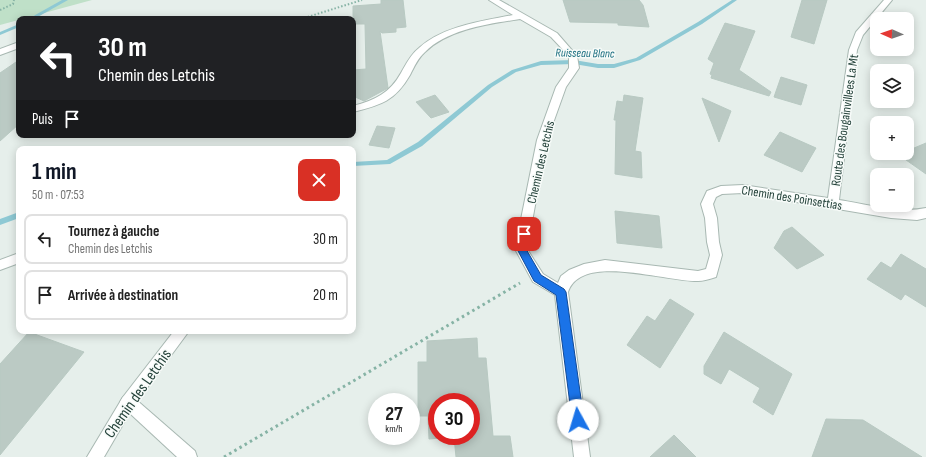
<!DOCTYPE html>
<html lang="fr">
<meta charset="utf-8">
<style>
body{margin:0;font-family:"Sofia Sans Condensed",sans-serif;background:#f6f6f6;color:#222;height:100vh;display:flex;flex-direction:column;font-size:15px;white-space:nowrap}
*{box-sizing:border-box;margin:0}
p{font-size:13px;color:#767676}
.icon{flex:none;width:22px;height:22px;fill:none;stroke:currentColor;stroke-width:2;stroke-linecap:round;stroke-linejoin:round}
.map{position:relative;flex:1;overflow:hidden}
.drawer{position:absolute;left:16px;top:146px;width:340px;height:188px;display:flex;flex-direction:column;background:#fff;border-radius:8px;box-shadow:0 2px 10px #0003}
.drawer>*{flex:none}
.top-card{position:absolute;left:16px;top:16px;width:340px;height:122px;border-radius:8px;box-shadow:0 2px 10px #0003;background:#202124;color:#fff;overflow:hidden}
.needle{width:26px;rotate:272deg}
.fabs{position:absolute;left:870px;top:12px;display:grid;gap:8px}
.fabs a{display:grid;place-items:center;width:44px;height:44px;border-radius:8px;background:#fff;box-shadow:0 2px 10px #0003;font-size:20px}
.speed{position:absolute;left:368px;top:393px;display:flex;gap:8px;font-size:20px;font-weight:700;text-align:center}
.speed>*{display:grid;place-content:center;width:52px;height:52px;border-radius:50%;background:#fff;box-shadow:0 2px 10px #0003;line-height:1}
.speed small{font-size:10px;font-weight:400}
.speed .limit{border:6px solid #d22;background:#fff;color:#111}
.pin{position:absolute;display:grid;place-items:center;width:34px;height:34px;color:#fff;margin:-17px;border-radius:8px;box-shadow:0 2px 6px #0006}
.me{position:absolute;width:44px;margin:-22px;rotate:354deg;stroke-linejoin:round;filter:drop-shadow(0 0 3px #0008)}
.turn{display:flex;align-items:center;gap:14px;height:84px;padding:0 16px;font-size:18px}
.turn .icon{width:52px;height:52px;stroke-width:2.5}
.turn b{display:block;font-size:28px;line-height:34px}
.then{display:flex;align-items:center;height:38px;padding:0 16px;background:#0003;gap:8px;font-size:15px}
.round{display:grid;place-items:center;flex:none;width:42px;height:42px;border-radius:8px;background:#f6f6f6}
.summary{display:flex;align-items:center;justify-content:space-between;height:68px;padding:0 16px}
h1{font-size:24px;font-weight:700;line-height:30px;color:#111827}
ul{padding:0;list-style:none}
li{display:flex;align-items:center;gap:12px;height:50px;margin:0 8px 6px;padding:0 8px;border:2px solid #e0e0e0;border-radius:8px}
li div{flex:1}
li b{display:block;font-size:15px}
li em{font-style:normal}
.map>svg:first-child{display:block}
</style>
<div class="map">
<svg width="926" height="457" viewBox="0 0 926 457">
<rect width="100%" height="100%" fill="#e6efeb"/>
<polygon fill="#bfe0c8" points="0,0 92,0 0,25"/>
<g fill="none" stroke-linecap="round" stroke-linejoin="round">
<g fill="#8ec9d4" fill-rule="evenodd">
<polygon points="62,0 68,0 34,19 28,19"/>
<polygon points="732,0 737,0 702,24 640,60 614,68 598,68 574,64 541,65 516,72 492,87 422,146 390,164 353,166 353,162 387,160 418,142 488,85 512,70 541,61 574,60 598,64 614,64 636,58 698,22"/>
<polygon points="19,24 19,27 0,35 0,32"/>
<polygon points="19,212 19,218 0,225 0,219"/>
</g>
</g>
<g fill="#bbcac4" stroke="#b8c9c2" fill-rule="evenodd">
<polygon points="381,0 403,0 406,27 396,28 396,32 382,33 380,31 388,88 364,101 353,96 353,70 366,69 365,24 353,24 353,6 381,4"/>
<polygon points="563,0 639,0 643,5 649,27 618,25 618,23 570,22"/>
<polygon points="802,0 827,0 814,44 791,37"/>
<polygon points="725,23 755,31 739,70 771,92 769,96 711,78 712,75 710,74 714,63 708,59"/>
<polygon points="19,60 19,124 0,141 0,73"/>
<polygon points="781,77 807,85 801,105 774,97"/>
<polygon points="435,95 449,112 431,118 416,102"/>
<polygon points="624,95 643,98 635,151 641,152 642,178 615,174 616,120 614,120 617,101 623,102"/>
<polygon points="702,98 731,111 719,142"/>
<polygon points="377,126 395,128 389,148 369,145"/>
<polygon points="780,132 816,148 802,172 764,155"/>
<polygon points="926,143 926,174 899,155 907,153 907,151"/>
<polygon points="615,211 659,216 662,248 617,243"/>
<polygon points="792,227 824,255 797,269 774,248 784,231"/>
<polygon points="901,254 926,269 926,307 905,294 901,300 867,279 881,262 891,268"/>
<polygon points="670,299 694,314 660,368 627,345 647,316 655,321"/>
<polygon points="29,332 84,352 0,455 0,364"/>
<polygon points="724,332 792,374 773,415 753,402 760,388 729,369 721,384 704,374 704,366"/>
<path d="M 477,338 L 478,358 L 486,358 L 493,436 L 510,436 L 513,457 L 456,457 L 454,437 L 429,439 L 428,416 L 418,416 L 418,362 L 427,362 L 427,341 ZM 437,402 L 471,402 L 471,436 L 437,436 Z"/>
<polygon points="826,419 863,420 922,457 812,457"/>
<polygon points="674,435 696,457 650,457"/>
</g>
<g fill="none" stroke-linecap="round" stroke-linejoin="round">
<defs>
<polygon id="lane" points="128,394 133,397 195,451 197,457 177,457 123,407 120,402 123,397"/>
<g id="street">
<path d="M 489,0 L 499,0 L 557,33 L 577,56 L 579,68 L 566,87 L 547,140 L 527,249 L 543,274 L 558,283 L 561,276 L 569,270 L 584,264 L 605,260 L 698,271 L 706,269 L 710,255 L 707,242 L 705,218 L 701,204 L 707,191 L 721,186 L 743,185 L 828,198 L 849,50 L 856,32 L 884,0 L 892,0 L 863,35 L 857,50 L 839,200 C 866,204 899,214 926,208 L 926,218 L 917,220 L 891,218 L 743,193 L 722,194 L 716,197 L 713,204 L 717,218 L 719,242 L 722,255 L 716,277 C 710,279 703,281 698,281 C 666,282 581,252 568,292 L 590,457 L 574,457 L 555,295 L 533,282 L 515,249 L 537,140 L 556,87 L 569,68 L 569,56 L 551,37 L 520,19 C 489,24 448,29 425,52 C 418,58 414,67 410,75 C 395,101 381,105 353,112 L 353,106 C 375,100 390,93 401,73 C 406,64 411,54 419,48 C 443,26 483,21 513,15 Z"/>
<polygon points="19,42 19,48 0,55 0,49"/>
<polygon points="19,253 19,263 0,270 0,260"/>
<polygon points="174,331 189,331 133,407 104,457 87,457 123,397"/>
</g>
</defs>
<use href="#lane" stroke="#a8b8b2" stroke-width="2"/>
<use href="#street" stroke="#a8b8b2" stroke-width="2"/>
<g stroke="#86b3a5" stroke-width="2" stroke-dasharray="1.5 2" stroke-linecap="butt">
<polyline points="0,10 13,4 14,0"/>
<polyline points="301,19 362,0"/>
</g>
<polyline stroke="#86b3a5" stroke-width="3" stroke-dasharray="2.5 3.5" stroke-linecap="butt" points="224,457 520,283"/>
<use href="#lane" fill="#fff" fill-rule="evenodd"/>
<use href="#street" fill="#fff" fill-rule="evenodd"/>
</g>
<polygon fill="#1a73e8" stroke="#114b97" points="524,230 529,234 526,249 541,275 564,289 566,292 584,420 582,424 578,426 574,424 572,420 556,295 534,281 517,249 520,234"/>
<g text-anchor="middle" stroke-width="3" stroke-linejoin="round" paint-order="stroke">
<g font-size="12" font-style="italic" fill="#1c6f80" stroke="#f7fbf9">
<text transform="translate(585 53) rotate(1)" y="4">Ruisseau Blanc</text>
</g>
<g font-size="13" fill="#24423a" stroke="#f7fbf9">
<text transform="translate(844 120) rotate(-82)" y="5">Route des Bougainvillees La Mt</text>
<text transform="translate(540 162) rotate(-77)" y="5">Chemin des Letchis</text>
<text transform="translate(792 197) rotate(9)" y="5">Chemin des Poinsettias</text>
</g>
<g font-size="16" fill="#24423a" stroke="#f7fbf9">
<text transform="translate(137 393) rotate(-55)" y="6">Chemin des Letchis</text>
</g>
</g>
</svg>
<div class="fabs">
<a><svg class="needle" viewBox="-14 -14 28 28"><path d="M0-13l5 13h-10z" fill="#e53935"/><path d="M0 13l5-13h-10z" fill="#767676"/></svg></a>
<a><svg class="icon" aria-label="layers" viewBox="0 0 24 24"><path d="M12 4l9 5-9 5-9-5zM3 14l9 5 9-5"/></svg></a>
<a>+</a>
<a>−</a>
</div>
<div class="speed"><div>27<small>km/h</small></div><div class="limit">30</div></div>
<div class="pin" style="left:524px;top:234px;background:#d93025"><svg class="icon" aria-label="arrive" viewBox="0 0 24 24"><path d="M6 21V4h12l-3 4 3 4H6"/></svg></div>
<svg class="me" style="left:578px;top:420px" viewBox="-20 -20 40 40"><circle r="19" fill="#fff"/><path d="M0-13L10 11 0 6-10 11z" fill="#1a73e8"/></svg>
<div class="top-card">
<div class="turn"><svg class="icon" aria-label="left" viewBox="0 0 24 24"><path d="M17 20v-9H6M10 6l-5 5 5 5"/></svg><div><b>30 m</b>Chemin des Letchis</div></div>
<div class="then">Puis<svg class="icon" aria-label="arrive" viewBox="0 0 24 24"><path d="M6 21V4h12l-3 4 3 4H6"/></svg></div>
</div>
<section class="drawer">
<div class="summary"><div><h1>1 min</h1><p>50 m · 07:53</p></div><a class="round" style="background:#d93025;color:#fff"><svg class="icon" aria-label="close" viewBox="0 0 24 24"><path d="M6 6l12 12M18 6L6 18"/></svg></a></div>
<ul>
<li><svg class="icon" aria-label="left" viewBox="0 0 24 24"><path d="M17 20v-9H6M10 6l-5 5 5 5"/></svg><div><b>Tournez à gauche</b><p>Chemin des Letchis</p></div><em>30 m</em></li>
<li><svg class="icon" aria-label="arrive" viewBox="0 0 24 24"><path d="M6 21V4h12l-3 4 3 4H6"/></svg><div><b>Arrivée à destination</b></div><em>20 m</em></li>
</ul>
</section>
</div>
